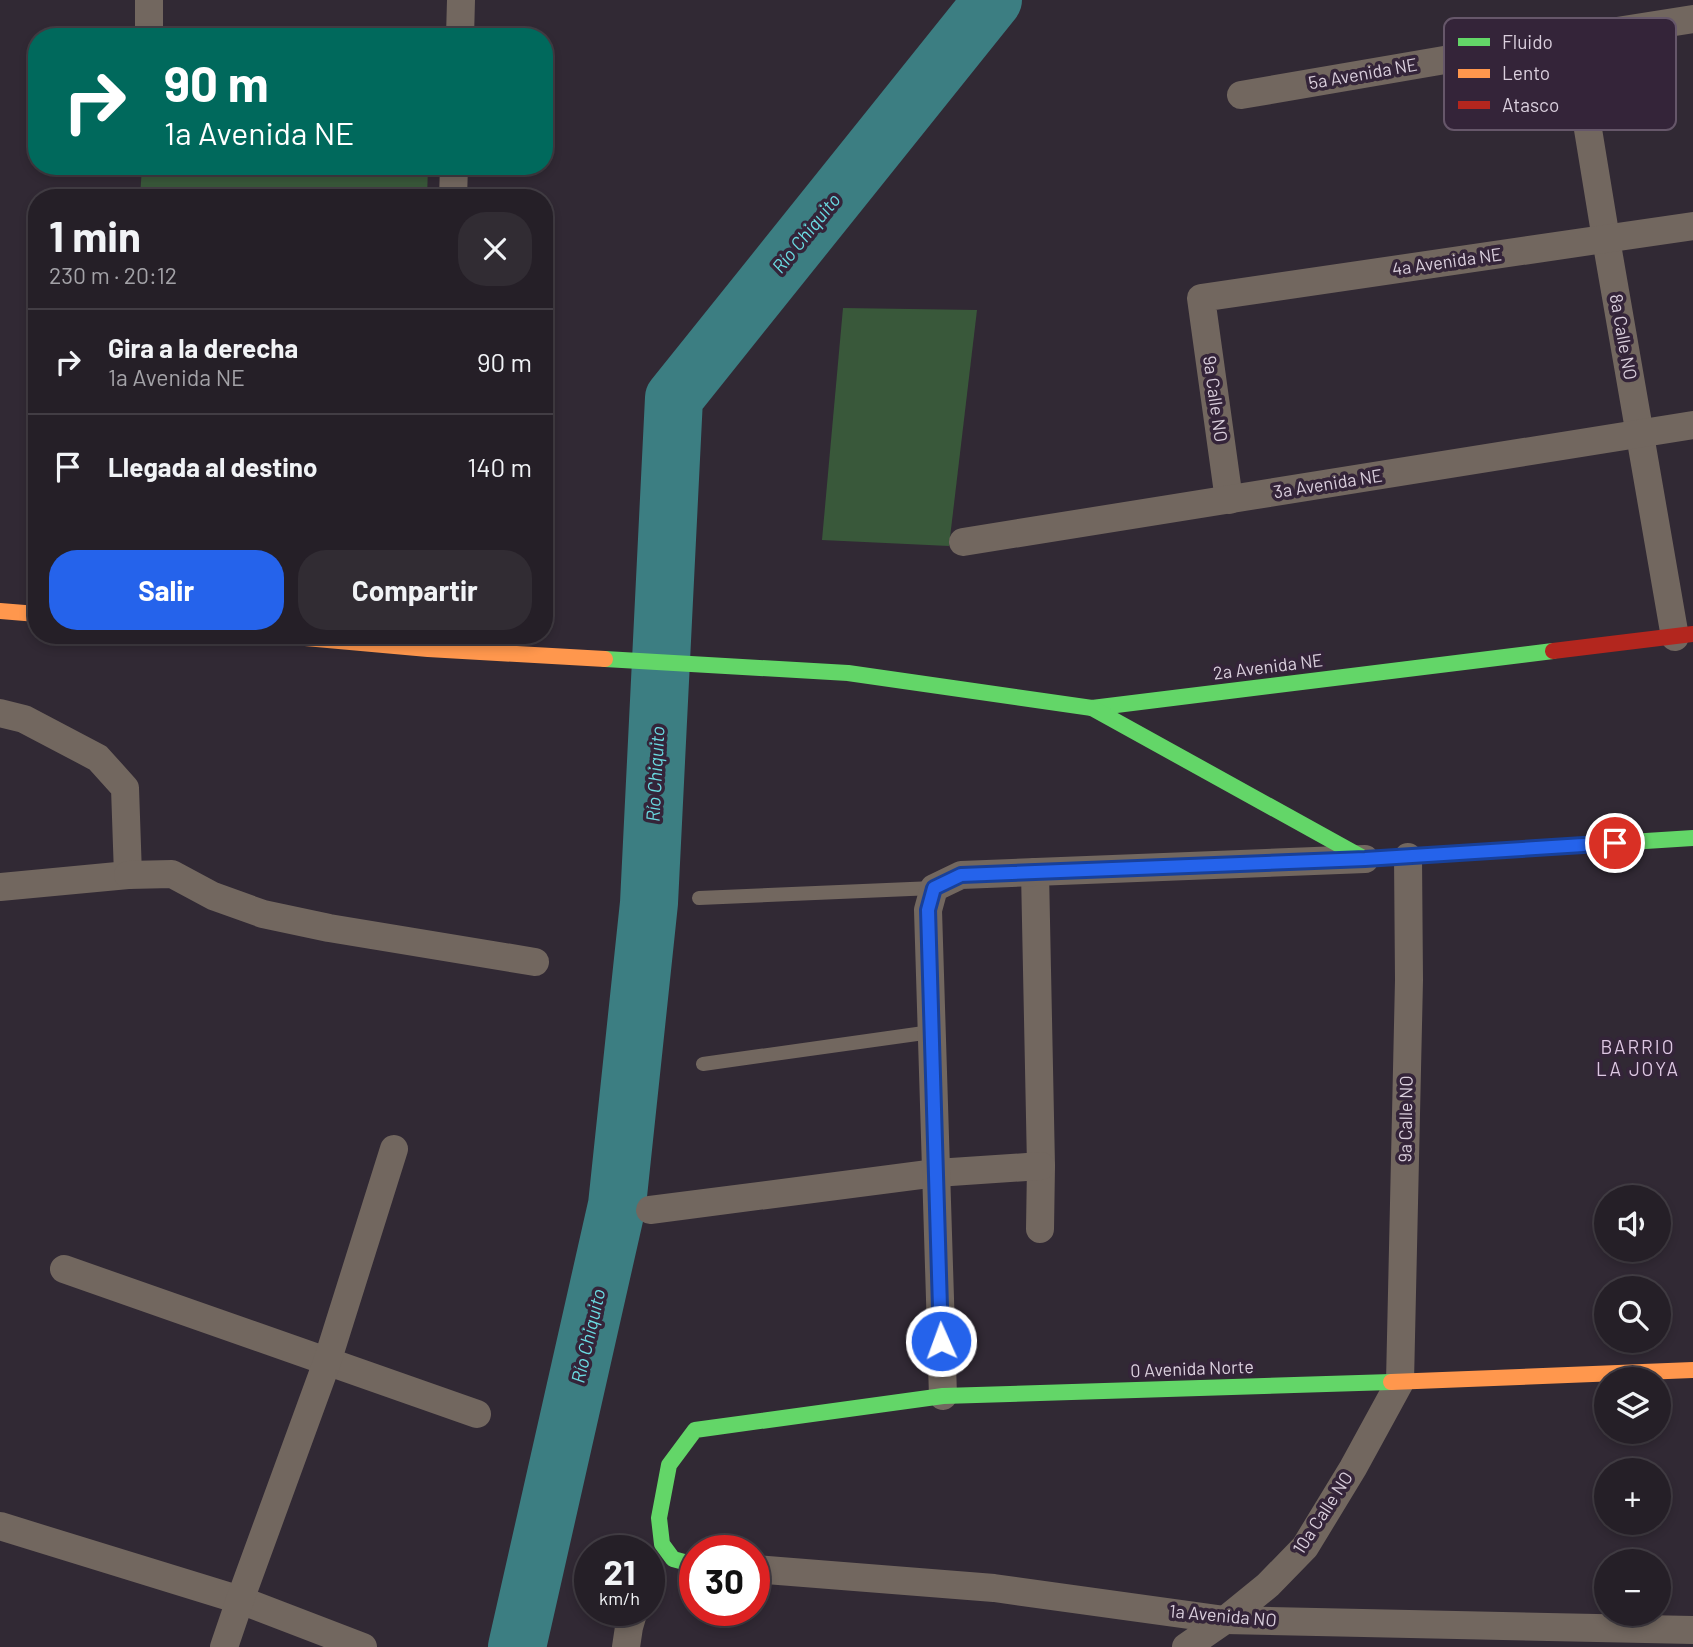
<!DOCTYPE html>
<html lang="es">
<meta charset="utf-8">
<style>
body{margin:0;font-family:Barlow,sans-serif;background:#312c33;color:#f1f3f6;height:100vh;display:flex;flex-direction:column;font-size:26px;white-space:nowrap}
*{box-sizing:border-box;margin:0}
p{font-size:23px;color:#a3a2a7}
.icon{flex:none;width:38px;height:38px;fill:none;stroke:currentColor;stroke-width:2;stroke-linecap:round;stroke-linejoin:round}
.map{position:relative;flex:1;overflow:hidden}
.side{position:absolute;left:28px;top:189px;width:525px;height:455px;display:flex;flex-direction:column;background:#251f27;border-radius:28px;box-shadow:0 4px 10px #0003,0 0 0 2px #423d44}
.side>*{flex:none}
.hud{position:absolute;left:28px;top:28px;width:525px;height:147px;border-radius:28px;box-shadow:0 4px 10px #0003,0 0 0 2px #423d44;background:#00695c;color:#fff;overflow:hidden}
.tools{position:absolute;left:1594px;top:1185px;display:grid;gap:14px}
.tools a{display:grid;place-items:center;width:77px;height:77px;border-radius:50%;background:#251f27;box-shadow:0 4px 10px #0003,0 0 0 2px #423d44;font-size:35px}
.speed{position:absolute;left:574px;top:1535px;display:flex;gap:14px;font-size:35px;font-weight:700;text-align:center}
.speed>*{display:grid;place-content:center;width:91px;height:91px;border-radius:50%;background:#251f27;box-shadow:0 4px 10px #0003,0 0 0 2px #423d44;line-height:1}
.speed small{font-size:18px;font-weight:400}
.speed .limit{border:10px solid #d22;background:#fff;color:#111}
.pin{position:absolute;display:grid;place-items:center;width:60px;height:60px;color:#fff;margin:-30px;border:4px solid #fff;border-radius:50%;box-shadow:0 2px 7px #0007}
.me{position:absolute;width:77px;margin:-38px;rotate:358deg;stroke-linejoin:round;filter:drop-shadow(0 0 5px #0008)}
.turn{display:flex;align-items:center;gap:24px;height:147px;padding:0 21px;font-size:32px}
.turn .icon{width:91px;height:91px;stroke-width:2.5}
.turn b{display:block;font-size:49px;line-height:60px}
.round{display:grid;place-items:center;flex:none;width:74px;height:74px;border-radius:28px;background:#312c33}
.summary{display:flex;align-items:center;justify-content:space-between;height:119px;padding:0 21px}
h1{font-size:42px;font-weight:700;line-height:52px}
.action{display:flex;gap:14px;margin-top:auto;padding:14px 21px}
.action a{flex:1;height:80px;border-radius:28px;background:#2563eb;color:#fff;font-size:28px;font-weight:700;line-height:80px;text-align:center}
.action a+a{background:#312c33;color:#f1f3f6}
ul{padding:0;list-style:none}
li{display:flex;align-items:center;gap:21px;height:105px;padding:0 21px;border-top:2px solid #423d44}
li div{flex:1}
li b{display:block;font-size:26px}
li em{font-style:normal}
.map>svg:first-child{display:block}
</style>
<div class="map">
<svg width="1693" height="1647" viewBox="0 0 1693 1647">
<rect width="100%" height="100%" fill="#312934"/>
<g fill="#39583a">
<polygon points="142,166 428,166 427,198 140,198"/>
<polygon points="843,308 977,310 949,546 822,540"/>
</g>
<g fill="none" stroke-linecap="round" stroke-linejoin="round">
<polyline stroke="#3c7e82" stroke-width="58" points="517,1647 617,1205 649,903 674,398 993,0"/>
<g stroke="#72675f" stroke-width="14">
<polyline points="699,898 934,888"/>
<polyline points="703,1064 931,1032"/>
</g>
<g stroke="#72675f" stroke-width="28">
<polyline points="149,37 149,0"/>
<polyline points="460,37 461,0"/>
<polyline points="1573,38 1606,239 1675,637"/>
<polyline points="1241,95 1573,38 1693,19"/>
<polyline points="453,198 454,166"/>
<polyline points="1229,500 1201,298 1693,226"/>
<polyline points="963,542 1693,425"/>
<polyline points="0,713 24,719 98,758 125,788 128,875 0,887"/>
<polyline points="1035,872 1041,1166 1040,1229"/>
<polyline points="128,875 172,874 213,896 263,914 329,928 535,962"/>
<polyline points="650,1210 936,1173 1041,1166"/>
<polyline points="64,1269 477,1414"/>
<polyline points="943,1396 928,910 934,888 961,875 1365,859"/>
<polyline points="0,1526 240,1600 363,1647"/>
<polyline points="754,1569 994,1588 1225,1620 1693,1630"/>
<polyline points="224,1647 240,1600 327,1362 394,1149"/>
<polyline points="626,1647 629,1627 634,1610"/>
<polyline points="1186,1647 1225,1620 1268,1585 1305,1547 1353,1468 1400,1382 1409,980 1408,857"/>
</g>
<g stroke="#63d668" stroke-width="16">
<polyline points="605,659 848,673 1092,708 1553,651"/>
<polyline points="1092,708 1365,859 1693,838"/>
<polyline points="695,1565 673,1559 662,1544 659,1518 669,1465 695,1430 943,1396 1391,1382"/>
</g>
<g stroke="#ff974d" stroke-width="16">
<polyline points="0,611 37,614"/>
<polyline points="272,635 428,649 605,659"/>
<polyline points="1391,1382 1693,1370"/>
</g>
<polyline stroke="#b3261e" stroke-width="16" points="1553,651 1693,634"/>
</g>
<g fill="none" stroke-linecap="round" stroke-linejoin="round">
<defs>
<polyline id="route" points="941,1341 928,910 934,888 961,875 1365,859 1615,843"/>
</defs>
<use href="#route" stroke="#184099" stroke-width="18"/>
<use href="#route" stroke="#2563eb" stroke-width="12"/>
</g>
<g text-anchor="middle" stroke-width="7" stroke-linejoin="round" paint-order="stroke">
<g font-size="18" fill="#dacfdd" stroke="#342439">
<text transform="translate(1363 74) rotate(-10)" y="6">5a Avenida NE</text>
<text transform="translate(1447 262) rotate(-8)" y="6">4a Avenida NE</text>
<text transform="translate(1623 337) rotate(80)" y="6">8a Calle NO</text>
<text transform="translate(1215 399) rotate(82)" y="6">9a Calle NO</text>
<text transform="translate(1328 484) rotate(-9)" y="6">3a Avenida NE</text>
<text transform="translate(1268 667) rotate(-7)" y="6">2a Avenida NE</text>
<text transform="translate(1406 1119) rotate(-89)" y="6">9a Calle NO</text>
<text transform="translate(1192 1369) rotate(-2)" y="6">0 Avenida Norte</text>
<text transform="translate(1323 1513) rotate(-57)" y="6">10a Calle NO</text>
<text transform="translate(1223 1616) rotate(5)" y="6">1a Avenida NO</text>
</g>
<g font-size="19" font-style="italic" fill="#6bdbe2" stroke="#342439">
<text transform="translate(806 233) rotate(-51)" y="7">Río Chiquito</text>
<text transform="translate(655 774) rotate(-87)" y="7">Río Chiquito</text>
<text transform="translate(588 1336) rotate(-77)" y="7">Río Chiquito</text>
</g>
<g font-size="19" letter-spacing="2" fill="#ddc7e2" stroke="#342439">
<text x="1638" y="1054">BARRIO<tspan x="1638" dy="22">LA JOYA</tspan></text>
</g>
</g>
<rect x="1444" y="18" width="232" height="112" rx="10" fill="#342439" stroke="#66576a" stroke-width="2"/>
<rect x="1458" y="38" width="32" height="8" fill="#63d668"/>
<rect x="1458" y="69" width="32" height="9" fill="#ff974d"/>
<rect x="1458" y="101" width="32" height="8" fill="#b3261e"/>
<g font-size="19" fill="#dacfdd">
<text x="1502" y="49">Fluido</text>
<text x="1502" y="80">Lento</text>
<text x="1502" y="112">Atasco</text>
</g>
</svg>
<div class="tools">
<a><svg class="icon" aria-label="sound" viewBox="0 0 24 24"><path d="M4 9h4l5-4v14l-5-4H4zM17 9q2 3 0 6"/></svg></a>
<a><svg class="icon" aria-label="search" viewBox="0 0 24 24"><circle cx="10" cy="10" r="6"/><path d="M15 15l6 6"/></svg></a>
<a><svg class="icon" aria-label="layers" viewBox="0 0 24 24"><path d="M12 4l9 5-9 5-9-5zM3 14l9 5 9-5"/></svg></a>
<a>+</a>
<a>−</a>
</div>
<div class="speed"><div>21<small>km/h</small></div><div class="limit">30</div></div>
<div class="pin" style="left:1615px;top:843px;background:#d93025"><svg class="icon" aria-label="arrive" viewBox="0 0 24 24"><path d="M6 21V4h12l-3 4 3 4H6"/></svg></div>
<svg class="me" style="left:941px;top:1341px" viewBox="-20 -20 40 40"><circle r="17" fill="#2563eb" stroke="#fff" stroke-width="3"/><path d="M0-11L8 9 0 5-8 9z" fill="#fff"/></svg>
<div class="hud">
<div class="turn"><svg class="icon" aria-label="right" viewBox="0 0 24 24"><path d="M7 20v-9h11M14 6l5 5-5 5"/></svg><div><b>90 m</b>1a Avenida NE</div></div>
</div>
<section class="side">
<div class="summary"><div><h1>1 min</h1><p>230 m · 20:12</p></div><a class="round"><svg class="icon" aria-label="close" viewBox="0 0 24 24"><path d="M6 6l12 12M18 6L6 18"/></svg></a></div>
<ul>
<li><svg class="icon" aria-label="right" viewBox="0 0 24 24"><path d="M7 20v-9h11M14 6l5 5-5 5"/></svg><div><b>Gira a la derecha</b><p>1a Avenida NE</p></div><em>90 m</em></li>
<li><svg class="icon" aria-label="arrive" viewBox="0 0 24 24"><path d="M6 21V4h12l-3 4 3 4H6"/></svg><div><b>Llegada al destino</b></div><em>140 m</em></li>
</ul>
<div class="action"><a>Salir</a><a>Compartir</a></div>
</section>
</div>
